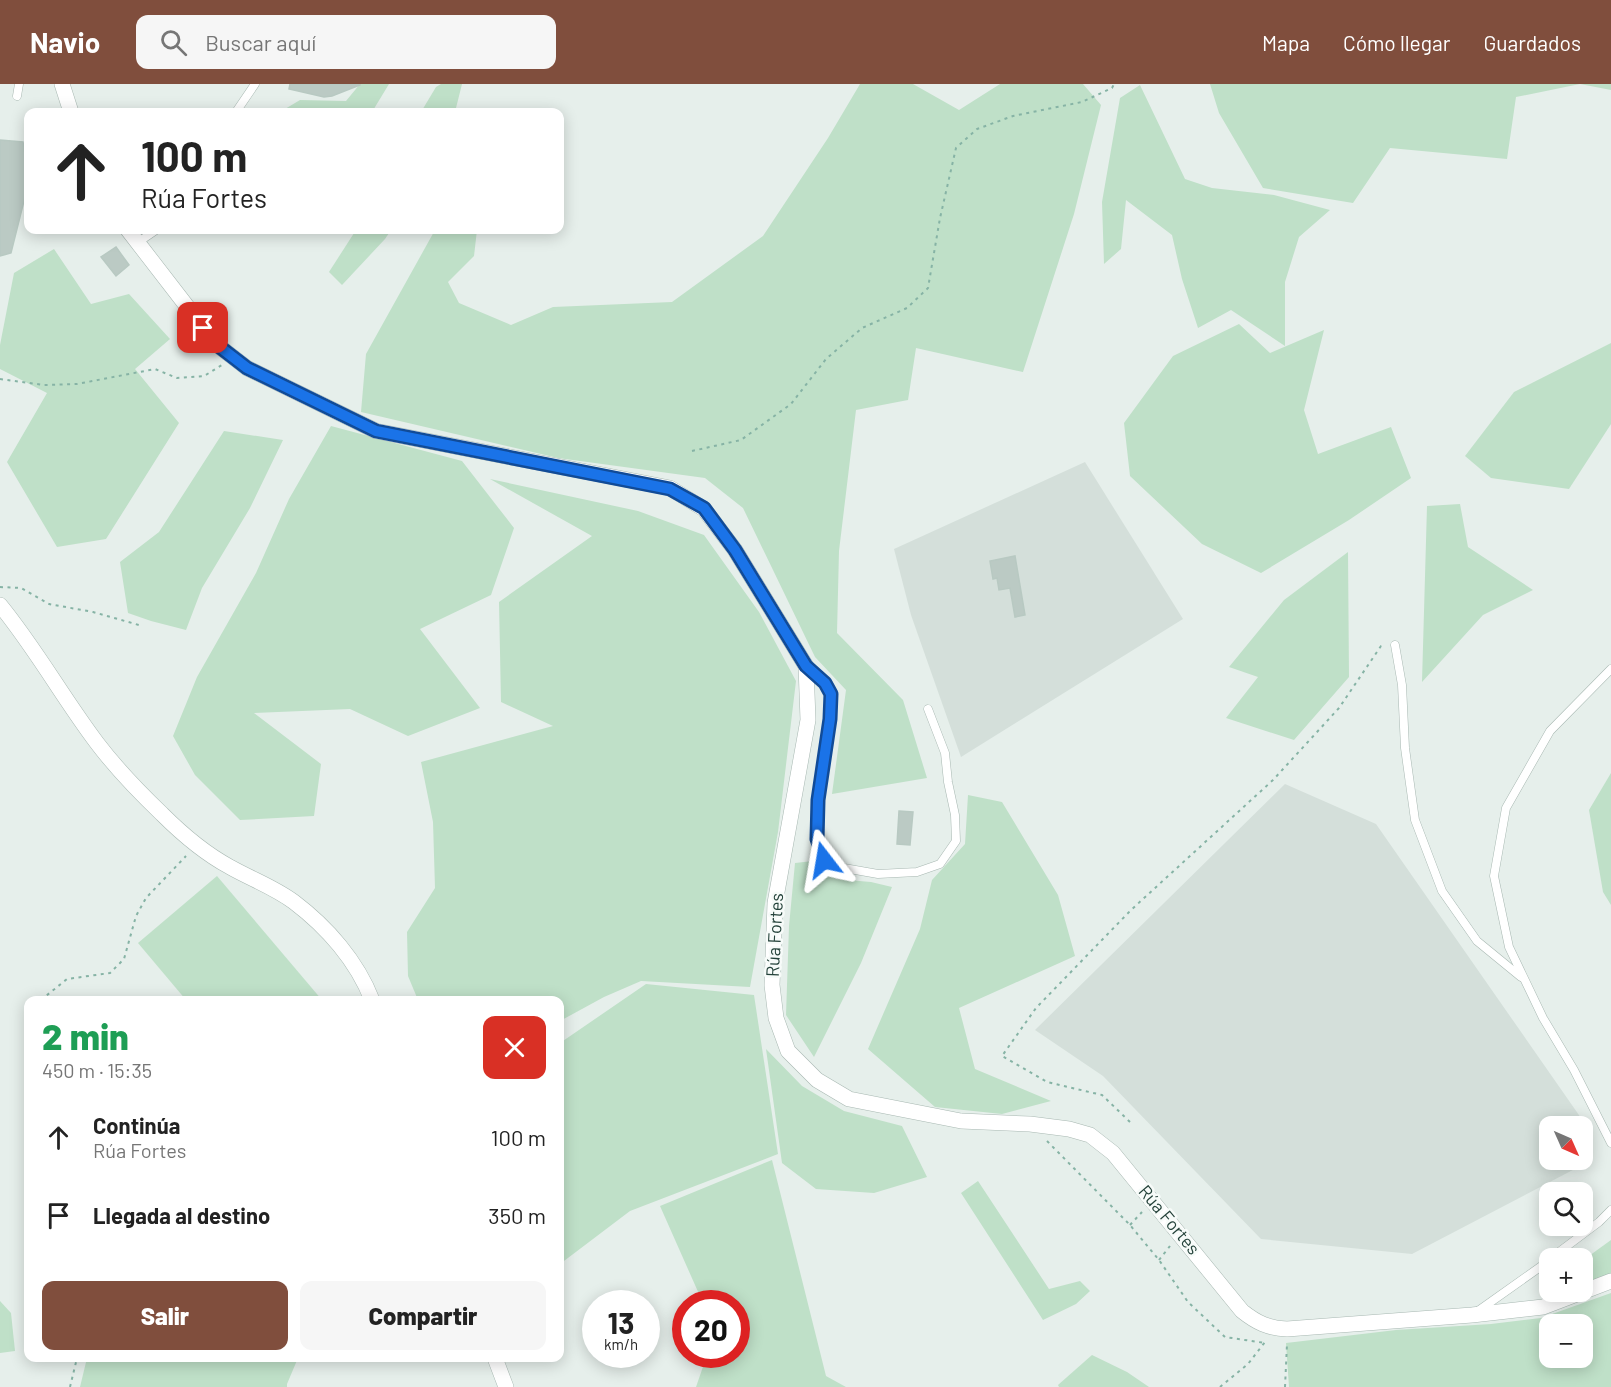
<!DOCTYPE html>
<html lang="es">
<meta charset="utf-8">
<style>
body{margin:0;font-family:Barlow,sans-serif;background:#f6f6f6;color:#222;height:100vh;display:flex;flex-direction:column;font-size:22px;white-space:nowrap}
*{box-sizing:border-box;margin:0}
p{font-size:20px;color:#767676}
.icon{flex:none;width:33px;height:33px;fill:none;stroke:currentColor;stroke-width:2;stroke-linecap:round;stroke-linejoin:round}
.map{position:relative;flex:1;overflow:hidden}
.sheet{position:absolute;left:24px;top:912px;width:540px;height:366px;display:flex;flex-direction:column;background:#fff;border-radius:12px;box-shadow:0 3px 15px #0003}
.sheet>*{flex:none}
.banner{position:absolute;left:24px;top:24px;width:540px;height:126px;border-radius:12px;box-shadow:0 3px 15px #0003;background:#fff;color:#222;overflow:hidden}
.needle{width:39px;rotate:135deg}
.tools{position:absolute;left:1539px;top:1032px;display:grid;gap:12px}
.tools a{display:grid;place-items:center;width:54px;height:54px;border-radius:12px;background:#fff;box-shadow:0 3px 15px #0003;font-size:30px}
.speed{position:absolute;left:582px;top:1206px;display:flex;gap:12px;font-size:30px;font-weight:700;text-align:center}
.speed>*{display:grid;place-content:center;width:78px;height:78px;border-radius:50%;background:#fff;box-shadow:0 3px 15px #0003;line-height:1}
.speed small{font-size:15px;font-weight:400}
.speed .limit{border:9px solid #d22;background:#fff;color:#111}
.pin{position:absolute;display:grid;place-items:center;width:51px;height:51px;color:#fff;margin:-26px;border-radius:12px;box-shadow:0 3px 9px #0006}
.me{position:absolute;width:66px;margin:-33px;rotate:346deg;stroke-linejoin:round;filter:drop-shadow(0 0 4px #0008)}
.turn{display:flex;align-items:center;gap:21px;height:126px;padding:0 18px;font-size:27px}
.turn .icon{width:78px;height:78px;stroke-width:2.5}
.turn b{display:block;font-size:42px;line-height:51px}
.round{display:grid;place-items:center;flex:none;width:63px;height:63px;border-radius:12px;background:#f6f6f6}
.overview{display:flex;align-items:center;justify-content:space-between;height:102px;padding:0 18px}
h1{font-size:36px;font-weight:800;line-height:45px;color:#1e9e55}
.primary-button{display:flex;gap:12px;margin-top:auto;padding:12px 18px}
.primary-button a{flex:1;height:69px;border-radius:12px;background:#804e3d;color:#fff;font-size:24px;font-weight:800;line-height:69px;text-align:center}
.primary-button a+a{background:#f6f6f6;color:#222}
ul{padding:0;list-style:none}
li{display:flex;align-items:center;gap:18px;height:78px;padding:0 18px}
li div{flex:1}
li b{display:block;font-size:22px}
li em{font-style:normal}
header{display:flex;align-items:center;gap:36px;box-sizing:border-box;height:84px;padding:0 30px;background:#804e3d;color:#fff}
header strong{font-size:28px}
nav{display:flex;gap:33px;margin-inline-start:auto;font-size:21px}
.search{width:420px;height:54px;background:#f6f6f6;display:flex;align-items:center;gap:15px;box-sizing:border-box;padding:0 21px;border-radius:12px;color:#767676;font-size:22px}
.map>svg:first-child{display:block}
</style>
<header>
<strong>Navio</strong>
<div class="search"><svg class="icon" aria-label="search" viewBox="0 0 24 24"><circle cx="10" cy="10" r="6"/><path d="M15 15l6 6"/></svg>Buscar aquí</div>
<nav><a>Mapa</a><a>Cómo llegar</a><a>Guardados</a></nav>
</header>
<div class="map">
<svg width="1611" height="1303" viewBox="0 0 1611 1303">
<rect width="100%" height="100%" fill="#e6efeb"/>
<g fill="#d4dfda" fill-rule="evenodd">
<polygon points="1085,378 1183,535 961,673 911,531 894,465"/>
<path d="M 1285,700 L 1376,740 L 1581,1034 L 1592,1076 L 1412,1170 L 1261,1155 L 1103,992 L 1035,946 ZM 1550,1042 L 1582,1042 L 1582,1076 L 1550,1076 Z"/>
</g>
<g fill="#bfe0c8" fill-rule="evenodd">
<polygon points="360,0 389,0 372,28 280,28 300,16 346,17"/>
<polygon points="441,0 462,0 455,28 421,28 436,3"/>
<polygon points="860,0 913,0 959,26 1000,0 1083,0 1101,21 1074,130 1023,288 916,264 908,316 856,326 839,467 837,549 903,616 927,694 832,710 846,606 815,573 743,424 705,394 558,374 361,328 366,270 435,146 477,146 474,172 448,198 459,219 511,241 553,223 672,218 763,152 828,54"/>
<polygon points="1210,0 1611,0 1611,6 1580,0 1516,13 1507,75 1390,64 1353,119 1263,104 1219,29"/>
<polygon points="1140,1 1185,95 1212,104 1274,111 1330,126 1299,153 1285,198 1285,262 1231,226 1198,244 1182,195 1172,151 1126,116 1121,165 1104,180 1102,118 1120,14"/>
<polygon points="356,146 391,146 385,155 342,201 329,188"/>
<polygon points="54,165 91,220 129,210 170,255 135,285 179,339 106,455 57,463 7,378 47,309 0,285 0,261 14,189"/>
<polygon points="1239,240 1270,269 1324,246 1304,326 1318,370 1391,343 1411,394 1349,436 1261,489 1202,460 1130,392 1124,339 1173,272"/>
<polygon points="1611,259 1611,340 1569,405 1491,394 1465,372 1514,308"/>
<polygon points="331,342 462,377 514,444 491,511 420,545 480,624 408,652 350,625 254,629 321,680 314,732 240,736 195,691 173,652 197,593 256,489 289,415"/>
<polygon points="224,347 283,356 250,424 202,504 186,546 151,537 128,529 120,478 159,448"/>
<polygon points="490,395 638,427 704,451 759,528 796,597 778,748 750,903 641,897 604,913 560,937 560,916 418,916 408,892 407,848 435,804 433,738 421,678 553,642 501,618 499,518 592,452"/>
<polygon points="1460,420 1468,463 1533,506 1483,531 1422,598 1427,422"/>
<polygon points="1348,468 1349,593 1294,656 1226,634 1258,593 1229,583 1284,516"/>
<polygon points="1611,689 1611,821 1603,808 1589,726"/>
<polygon points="968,711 1002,718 1058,811 1075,872 959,924 975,985 1051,1017 1002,1030 935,1023 868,965 920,845 932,796 965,760"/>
<polygon points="813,777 836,795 871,798 892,803 861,879 814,973 786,931 789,842 795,779"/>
<polygon points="217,792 322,916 186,916 138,859"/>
<polygon points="646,900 754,911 778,1070 630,1127 560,1180 560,959"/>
<polygon points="766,965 802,1002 844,1027 902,1042 927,1093 874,1109 816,1105 782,1079"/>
<polygon points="772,1076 826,1292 846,1303 696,1303 707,1271 736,1270 736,1220 703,1219 660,1122"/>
<polygon points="978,1097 1049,1205 1080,1197 1090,1207 1076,1220 1043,1236 961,1109"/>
<polygon points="1611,1156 1611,1191 1583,1203 1582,1177"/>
<path d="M 1611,1209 L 1611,1303 L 1289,1303 L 1286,1259 L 1396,1246 L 1491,1240 L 1541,1234 ZM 1550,1240 L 1582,1240 L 1582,1274 L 1550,1274 Z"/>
<polygon points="0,1217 11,1229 15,1267 0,1269"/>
<polygon points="1092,1271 1127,1288 1149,1303 1059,1303 1058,1301"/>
<polygon points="87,1274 298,1274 287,1300 287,1303 80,1303"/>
</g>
<g fill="#bbcac4" stroke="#b8c9c2" stroke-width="1.5">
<polygon points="290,0 360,0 360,1 332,12 324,13 289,5"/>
<polygon points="0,56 23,58 28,90 28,101 11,169 0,172"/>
<polygon points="116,163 129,181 116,192 101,173"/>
<polygon points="1015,472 1025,531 1015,533 1010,504 999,506 997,494 993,495 990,477"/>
<polygon points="899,727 913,728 910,761 897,760"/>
</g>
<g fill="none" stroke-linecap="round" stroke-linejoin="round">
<defs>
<g id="service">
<polyline points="17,12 19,0"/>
<polyline points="236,28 255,0"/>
<polyline points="137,159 156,146"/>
<polyline points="1395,561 1402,601 1405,664 1415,736 1442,807 1477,857 1521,893"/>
<polyline points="807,583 825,599 831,610 830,635 818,716 817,755 824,776 844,784 878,790 917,788 940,780 956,757 955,731 948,698 945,669 928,625"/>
<polyline points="1611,585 1550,647 1506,724 1494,792 1509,863 1543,934 1574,986 1611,1059"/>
<polyline points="1551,1174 1599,1138 1611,1126"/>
<polyline points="1478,1227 1550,1176"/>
</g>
<g id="minor">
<polyline points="62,0 71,28"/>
<path d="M 128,146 L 216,260 L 247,284 L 376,347 L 670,404 L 704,425 L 735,466 L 806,582 L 808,636 L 775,819 L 772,901 L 776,934 L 788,967 L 817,996 L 849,1015 L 961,1037 L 1030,1040 L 1069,1045 L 1090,1051 L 1113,1069 L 1242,1227 C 1257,1239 1268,1244 1287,1245 L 1472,1231 L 1543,1223 L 1611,1197"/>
<path d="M 0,521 C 36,565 63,614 97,659 C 116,684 139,708 162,730 C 182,750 204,769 230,783 C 251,795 274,803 294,818 C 327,843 357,877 372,916"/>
<polyline points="495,1274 506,1303"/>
</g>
</defs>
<use href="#service" stroke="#a8b8b2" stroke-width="9"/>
<use href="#minor" stroke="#a8b8b2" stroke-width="16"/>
<g stroke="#86b3a5" stroke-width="2" stroke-dasharray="3 4.5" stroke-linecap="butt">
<polyline points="0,295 44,301 77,300 155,285 177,294 204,292 222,281"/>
<polyline points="692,367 741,356 791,320 826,275 862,244 907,224 928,204 940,134 956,64 977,45 1013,32 1082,18 1112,4 1114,0"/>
<polyline points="0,503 21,504 49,520 93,528 139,541"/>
<polyline points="41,916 67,895 110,889 124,875 136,832 146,814 186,772"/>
<polyline points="28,933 25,943 28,950"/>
<polyline points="1130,1038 1102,1011 1047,998 1002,972 1036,924 1131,826 1273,696 1339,624 1381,562 1384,562"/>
<polyline points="1047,1057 1130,1141 1159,1176 1188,1218 1225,1253 1265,1259"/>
<polyline points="1130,1141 1142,1128"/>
<polyline points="1159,1176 1170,1162"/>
<polyline points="70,1303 77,1274"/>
<polyline points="1220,1303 1248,1280 1265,1258"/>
<polyline points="1285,1303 1287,1260"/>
</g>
<use href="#service" stroke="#fff" stroke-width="8"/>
<use href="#minor" stroke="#fff" stroke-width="15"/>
</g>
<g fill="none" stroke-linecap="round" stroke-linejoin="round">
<defs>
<polyline id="route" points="203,244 216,260 247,284 376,347 670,405 704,424 735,466 806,582 825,599 831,610 830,635 818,716 817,755 824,776"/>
</defs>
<use href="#route" stroke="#114b97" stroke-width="15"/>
<use href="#route" stroke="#1a73e8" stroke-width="10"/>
</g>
<g text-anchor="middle" stroke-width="5" stroke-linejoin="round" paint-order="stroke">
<g font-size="18" fill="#24423a" stroke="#f7fbf9">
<text transform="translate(775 851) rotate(-87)" y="6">Rúa Fortes</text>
<text transform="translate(1169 1136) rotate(50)" y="6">Rúa Fortes</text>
</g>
</g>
</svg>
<div class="tools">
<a><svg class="needle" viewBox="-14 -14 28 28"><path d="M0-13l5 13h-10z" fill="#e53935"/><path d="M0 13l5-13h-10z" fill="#767676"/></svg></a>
<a><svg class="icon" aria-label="search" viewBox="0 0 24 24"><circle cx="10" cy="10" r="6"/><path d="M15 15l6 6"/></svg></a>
<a>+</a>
<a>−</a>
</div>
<div class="speed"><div>13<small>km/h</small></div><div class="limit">20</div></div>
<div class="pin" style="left:203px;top:244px;background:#d93025"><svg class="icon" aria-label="arrive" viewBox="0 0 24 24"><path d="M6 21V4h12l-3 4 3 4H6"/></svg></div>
<svg class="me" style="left:824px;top:776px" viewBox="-20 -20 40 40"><path d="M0-17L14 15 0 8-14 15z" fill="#1a73e8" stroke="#fff" stroke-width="4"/></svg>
<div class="banner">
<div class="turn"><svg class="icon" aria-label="ahead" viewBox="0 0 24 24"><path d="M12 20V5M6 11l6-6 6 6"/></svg><div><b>100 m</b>Rúa Fortes</div></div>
</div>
<section class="sheet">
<div class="overview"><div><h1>2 min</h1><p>450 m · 15:35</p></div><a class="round" style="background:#d93025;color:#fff"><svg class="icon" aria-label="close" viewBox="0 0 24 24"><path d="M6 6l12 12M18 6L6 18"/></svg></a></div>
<ul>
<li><svg class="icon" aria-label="ahead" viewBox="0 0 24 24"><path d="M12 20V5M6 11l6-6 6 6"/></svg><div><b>Continúa</b><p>Rúa Fortes</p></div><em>100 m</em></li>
<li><svg class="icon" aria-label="arrive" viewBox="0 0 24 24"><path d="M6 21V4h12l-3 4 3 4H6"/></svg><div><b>Llegada al destino</b></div><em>350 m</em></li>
</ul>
<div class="primary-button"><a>Salir</a><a>Compartir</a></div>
</section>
</div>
